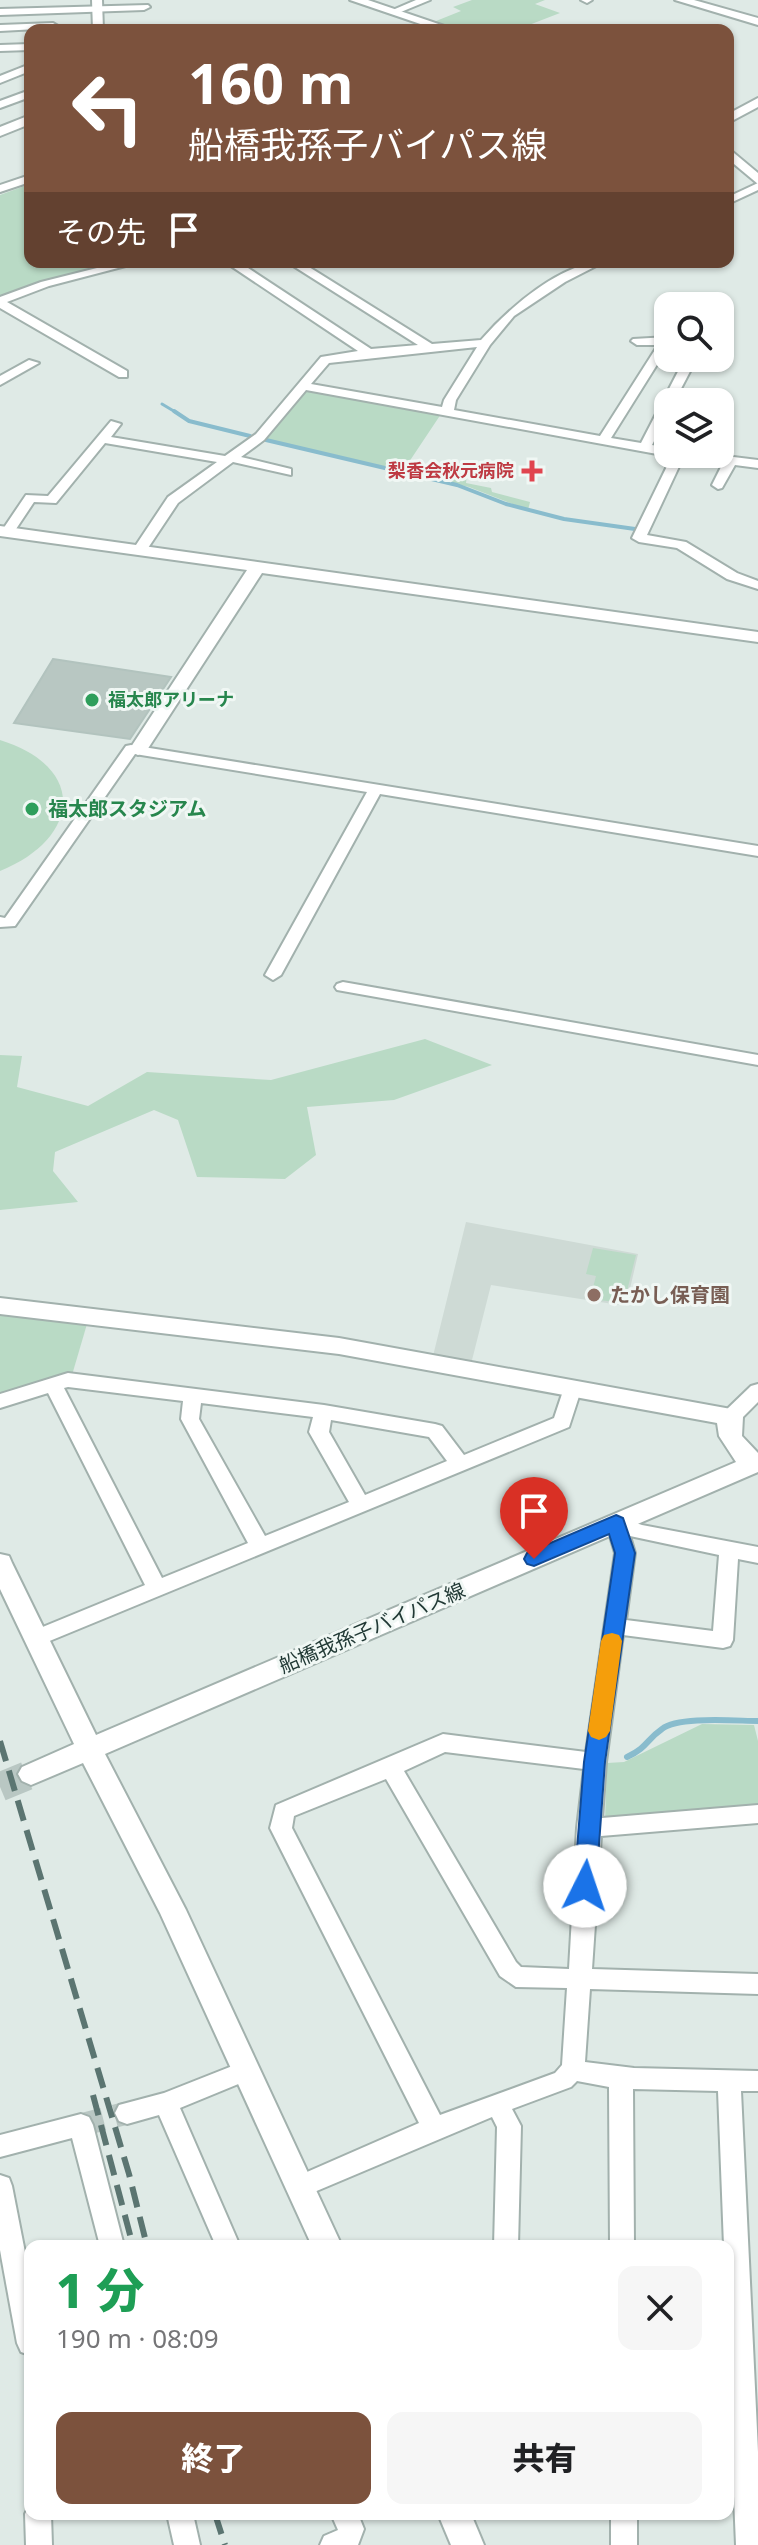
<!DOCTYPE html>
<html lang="ja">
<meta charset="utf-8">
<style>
body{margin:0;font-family:"Noto Sans","Noto Sans JP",sans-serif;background:#f6f6f6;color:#202124;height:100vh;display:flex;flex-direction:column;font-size:30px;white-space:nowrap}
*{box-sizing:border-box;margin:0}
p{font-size:26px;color:#757577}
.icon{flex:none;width:44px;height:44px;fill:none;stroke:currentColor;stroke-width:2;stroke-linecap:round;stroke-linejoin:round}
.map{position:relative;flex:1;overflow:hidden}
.side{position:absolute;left:24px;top:2240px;width:710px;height:280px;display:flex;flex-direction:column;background:#fff;border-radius:16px;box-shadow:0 2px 6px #0004}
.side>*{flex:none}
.top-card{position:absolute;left:24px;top:24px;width:710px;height:244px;border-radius:16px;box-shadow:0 2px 6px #0004;background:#7c523d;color:#fff;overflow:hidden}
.buttons{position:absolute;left:654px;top:292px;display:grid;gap:16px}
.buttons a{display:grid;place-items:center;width:80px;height:80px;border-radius:16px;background:#fff;box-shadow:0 2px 6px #0004;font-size:40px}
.pin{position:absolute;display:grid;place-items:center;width:68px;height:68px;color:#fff;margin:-82px -34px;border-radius:50% 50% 50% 0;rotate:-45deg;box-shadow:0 0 8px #0007}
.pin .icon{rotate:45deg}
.me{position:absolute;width:88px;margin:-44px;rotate:4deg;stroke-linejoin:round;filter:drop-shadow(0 0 6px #0008)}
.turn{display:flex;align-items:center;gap:28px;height:168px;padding:0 32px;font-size:36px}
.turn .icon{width:104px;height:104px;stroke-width:2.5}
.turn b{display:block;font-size:56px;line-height:68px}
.then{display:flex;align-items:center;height:76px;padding:0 32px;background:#0003;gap:16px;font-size:30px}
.round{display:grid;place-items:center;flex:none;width:84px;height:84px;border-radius:16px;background:#f6f6f6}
.overview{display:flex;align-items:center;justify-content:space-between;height:136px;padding:0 32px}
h1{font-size:48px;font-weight:800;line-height:60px;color:#1e9e55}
.button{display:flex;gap:16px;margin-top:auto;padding:16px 32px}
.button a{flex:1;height:92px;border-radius:16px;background:#7c523d;color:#fff;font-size:32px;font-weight:800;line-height:92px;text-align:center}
.button a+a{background:#f6f6f6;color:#202124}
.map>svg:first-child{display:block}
</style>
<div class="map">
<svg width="758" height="2545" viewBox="0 0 758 2545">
<rect width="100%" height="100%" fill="#dfeae6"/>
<polygon fill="#cedad5" points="466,1222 638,1254 626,1306 491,1285 471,1364 433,1356"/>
<g fill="#b9dac5">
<polygon points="472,0 545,0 535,4 560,13 516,30 455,30 431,23 461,11 453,7"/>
<polygon points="30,184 30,262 129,262 0,301 0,195"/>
<polygon points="307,389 441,414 409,462 467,475 466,483 491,488 492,492 530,502 528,510 469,487 264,439"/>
<path d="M 0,740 C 89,768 79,839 0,871 Z"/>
<polygon points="425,1039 492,1065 394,1100 307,1107 316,1155 285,1179 197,1177 178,1120 154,1110 55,1152 53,1171 78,1202 0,1210 0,1055 22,1056 17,1087 88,1106 147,1072 271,1080"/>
<polygon points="593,1248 636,1255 624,1303 590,1299 596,1276 586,1274"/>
<polygon points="0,1313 87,1324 72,1375 0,1395"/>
<polygon points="702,1724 754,1725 758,1741 758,1809 605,1821 607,1763 624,1762"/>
</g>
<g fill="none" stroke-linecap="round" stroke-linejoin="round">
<g stroke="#89bccd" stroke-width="3">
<polyline points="0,192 10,188"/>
<polyline points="162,404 177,413"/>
</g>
<g stroke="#89bccd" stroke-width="4">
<polyline points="174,411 189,421 250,436"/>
<polyline points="266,440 457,485 506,504 564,519 635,529"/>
</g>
<path stroke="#89bccd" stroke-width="6" d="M 627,1757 C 648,1747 646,1740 662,1729 C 678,1716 736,1721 758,1721"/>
</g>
<polygon fill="#b8c7c2" stroke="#b2c3be" stroke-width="2" points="53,659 171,677 130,739 14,723"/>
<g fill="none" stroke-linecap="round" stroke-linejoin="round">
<polyline stroke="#b9c7c3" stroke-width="23" stroke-dasharray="23 12" stroke-linecap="butt" points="81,2125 127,2113"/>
<polyline stroke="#b9c7c3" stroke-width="29" stroke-dasharray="29 14" stroke-linecap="butt" points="0,1787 31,1774"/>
<defs>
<g id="minor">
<polygon points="92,0 102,0 103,30 93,30"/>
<polygon points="416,0 430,0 396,14 388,12"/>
<polygon points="581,0 592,0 587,3"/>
<polygon points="53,23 58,26 56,28 0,31 0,25"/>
<polygon points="30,44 30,50 0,51 0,45"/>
<polygon points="30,64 30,71 0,83 0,76"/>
<polygon points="30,90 30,97 0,108 0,101"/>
<polygon points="30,175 30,182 0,192 0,185"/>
<polygon points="758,183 758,190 728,204 728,197"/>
<polygon points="121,262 141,262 49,286 7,302 127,371 127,377 119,377 0,308 0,297 41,282"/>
<path d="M 225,262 L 239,262 L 371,349 L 418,345 L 287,262 L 301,262 L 432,344 L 481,340 C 508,309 561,262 604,262 L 565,282 L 514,316 L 490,345 L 456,400 L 454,410 L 600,436 L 658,345 L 637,345 L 631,341 L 633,339 L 668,337 L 668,347 L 611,438 L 641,443 L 685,358 L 697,358 L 674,402 L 668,402 L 668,414 L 652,445 L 668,448 L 668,454 L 709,454 L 758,460 L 758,468 L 735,465 L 722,488 L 718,489 L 712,485 L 723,463 L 683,458 L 647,535 L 686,542 L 737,573 L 758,581 L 758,589 L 727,579 L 677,548 L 639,542 L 632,538 L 673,454 L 668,456 L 306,390 L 264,440 L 241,457 L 291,469 L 291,475 L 233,462 L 178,503 L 144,554 L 132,551 L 168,497 L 217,462 L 105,443 L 56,503 L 34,502 L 12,535 L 2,535 L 1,532 L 26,495 L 48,496 L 111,421 L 121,424 L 111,437 L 225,456 L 256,434 L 321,357 L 358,351 ZM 477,347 L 444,400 L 442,407 L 311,384 L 329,363 Z"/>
<polygon points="720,338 727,340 729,342 720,346"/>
<polygon points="29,360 39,363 0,385 0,376"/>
<polygon points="131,745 758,846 758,856 380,794 281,975 273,980 265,975 367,792 135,754 15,926 0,927 0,917 5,918 126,746"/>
<polygon points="343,982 758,1055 758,1065 337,990 335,987 337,984"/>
<path d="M 68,1373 L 324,1405 L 435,1424 L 442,1426 L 464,1455 L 554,1418 L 566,1382 L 580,1382 L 582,1387 L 569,1427 L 35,1647 L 28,1645 L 25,1639 L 28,1633 L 145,1585 L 48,1393 L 0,1408 L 0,1394 ZM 68,1387 L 183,1401 L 181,1419 L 248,1543 L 162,1578 L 64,1388 ZM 201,1403 L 313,1417 L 309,1432 L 349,1502 L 265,1536 L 199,1419 ZM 331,1420 L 429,1437 L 447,1461 L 365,1495 L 329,1432 Z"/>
<polygon points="758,1384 758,1402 738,1422 724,1422 722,1417 724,1412 751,1386"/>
<path d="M 616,1516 L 642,1525 L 758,1547 L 758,1563 L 738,1559 L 733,1640 L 730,1646 L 723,1648 L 623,1635 L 606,1762 L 602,1818 L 758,1805 L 758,1823 L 601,1836 L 592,1969 L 758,1974 L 758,1994 L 590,1989 L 585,2062 L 634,2068 L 758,2071 L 758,2091 L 741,2091 L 758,2452 L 758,2545 L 736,2545 L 728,2351 L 728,2246 L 724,2246 L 718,2091 L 633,2089 L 634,2246 L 610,2246 L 609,2087 L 577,2081 L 571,2087 L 512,2109 L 521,2126 L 518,2246 L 494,2246 L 497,2127 L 492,2117 L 300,2198 L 291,2195 L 288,2187 L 291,2179 L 419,2123 L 270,1828 L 276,1805 L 443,1734 L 586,1752 L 615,1553 L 606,1523 L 609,1518 ZM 630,1536 L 719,1555 L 713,1631 L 626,1620 L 635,1553 ZM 445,1752 L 584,1769 L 577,1828 L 569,1969 L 521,1967 L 516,1962 L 404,1771 ZM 386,1779 L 500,1976 L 516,1987 L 567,1988 L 562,2065 L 555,2073 L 440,2115 L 292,1828 L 294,1816 Z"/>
<polygon points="245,2061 253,2064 257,2071 253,2078 180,2108 240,2246 216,2246 159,2115 127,2124 119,2121 115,2113 119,2105 164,2093"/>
<polygon points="81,2114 89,2117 93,2125 124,2246 100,2246 72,2138 0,2157 0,2135"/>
<polygon points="0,2175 9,2178 12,2186 30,2278 30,2355 21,2352 17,2343 0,2250"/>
<polygon points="30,2504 30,2514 51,2514 52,2545 26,2545 25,2514"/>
<polygon points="167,2514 193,2514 200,2545 174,2545"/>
<polygon points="331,2514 358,2514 364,2529 358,2545 320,2545 324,2536 338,2530"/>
<rect x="611" y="2514" width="26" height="31"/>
</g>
<g id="tertiary">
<polygon points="350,0 368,0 456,30 438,30"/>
<polygon points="675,0 694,0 758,18 758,25"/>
<polygon points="148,5 150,7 144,10 0,15 0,9"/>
<polygon points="758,98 758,107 728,123 728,114"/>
<polygon points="30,115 30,124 0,136 0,127"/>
<polygon points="728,148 758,173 758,184 728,159"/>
<polygon points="0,526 758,632 758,642 262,573 147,750 138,755 129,750 247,570 0,536"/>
<polygon points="0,1298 339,1338 731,1409 739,1411 743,1417 742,1436 758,1453 758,1472 105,1754 186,1910 342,2246 312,2246 160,1913 83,1763 31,1785 22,1781 18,1774 22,1767 74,1744 0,1589 0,1554 9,1556 12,1563 96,1735 736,1462 719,1436 717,1423 339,1354 0,1314"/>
<polygon points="438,2514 471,2514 484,2545 451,2545"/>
</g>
</defs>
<use href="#minor" stroke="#a2b1ad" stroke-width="4"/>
<use href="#tertiary" stroke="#a2b1ad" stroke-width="4"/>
<use href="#minor" fill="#fff" fill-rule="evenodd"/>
<use href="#tertiary" fill="#fff" fill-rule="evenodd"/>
<g stroke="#5b7571" stroke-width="6" stroke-dasharray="21 10" stroke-linecap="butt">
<polyline points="0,1741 129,2174 147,2246"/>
<polyline points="93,2095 133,2246"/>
<polyline points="215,2514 225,2545"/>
</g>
</g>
<polygon fill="#1a73e8" stroke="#114b97" stroke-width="2" points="616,1515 623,1518 635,1553 605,1762 596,1886 593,1893 585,1895 577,1893 574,1886 584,1762 615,1553 609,1534 534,1566 527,1564 524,1559 527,1553"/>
<polygon fill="#f59e0b" points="612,1633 619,1635 622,1641 610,1731 606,1737 599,1740 591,1737 588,1731 601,1641 604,1635"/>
<path fill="#e0444e" stroke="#f0f7f4" stroke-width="3" d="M528 459h8v8h8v8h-8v8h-8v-8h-8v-8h8z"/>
<g fill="#2e9e5b" stroke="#f0f7f4" stroke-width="3">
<circle cx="92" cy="700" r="8"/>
<circle cx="32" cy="809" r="8"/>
</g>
<circle fill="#8d6e63" stroke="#f0f7f4" stroke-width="3" cx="594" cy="1295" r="8"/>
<g text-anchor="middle" stroke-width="6" stroke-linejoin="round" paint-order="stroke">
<g font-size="18" font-weight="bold" fill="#be3a42" stroke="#f0f7f4" text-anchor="end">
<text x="514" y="477">梨香会秋元病院</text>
</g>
<g font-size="18" font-weight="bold" fill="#27864d" stroke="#f0f7f4" text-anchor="start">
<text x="108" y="706">福太郎アリーナ</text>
</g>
<g font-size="20" font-weight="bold" fill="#27864d" stroke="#f0f7f4" text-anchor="start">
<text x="48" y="816">福太郎スタジアム</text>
</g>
<g font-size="20" font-weight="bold" fill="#785e54" stroke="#f0f7f4" text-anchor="start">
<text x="610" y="1302">たかし保育園</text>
</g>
<g font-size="20" fill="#213935" stroke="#f0f7f4">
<text transform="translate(372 1628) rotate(-23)" y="7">船橋我孫子バイパス線</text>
</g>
</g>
</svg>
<div class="buttons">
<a><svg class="icon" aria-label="search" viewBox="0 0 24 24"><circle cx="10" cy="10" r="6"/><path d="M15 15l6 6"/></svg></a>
<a><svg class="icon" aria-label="layers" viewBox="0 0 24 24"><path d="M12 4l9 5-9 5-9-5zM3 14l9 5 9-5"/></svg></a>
</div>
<div class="pin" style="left:534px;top:1559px;background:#d93025"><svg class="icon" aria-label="arrive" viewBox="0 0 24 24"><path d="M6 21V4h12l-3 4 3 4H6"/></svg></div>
<svg class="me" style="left:585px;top:1886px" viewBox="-20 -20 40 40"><circle r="19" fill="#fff"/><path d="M0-13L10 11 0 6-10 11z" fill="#1a73e8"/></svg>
<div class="top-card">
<div class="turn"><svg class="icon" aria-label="left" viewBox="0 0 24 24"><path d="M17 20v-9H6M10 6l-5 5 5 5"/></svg><div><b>160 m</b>船橋我孫子バイパス線</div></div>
<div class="then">その先<svg class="icon" aria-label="arrive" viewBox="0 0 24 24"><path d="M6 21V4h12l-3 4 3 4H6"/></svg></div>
</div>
<section class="side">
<div class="overview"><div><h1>1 分</h1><p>190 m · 08:09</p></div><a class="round"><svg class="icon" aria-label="close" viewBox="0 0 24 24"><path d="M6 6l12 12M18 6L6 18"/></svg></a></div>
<div class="button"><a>終了</a><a>共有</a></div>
</section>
</div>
